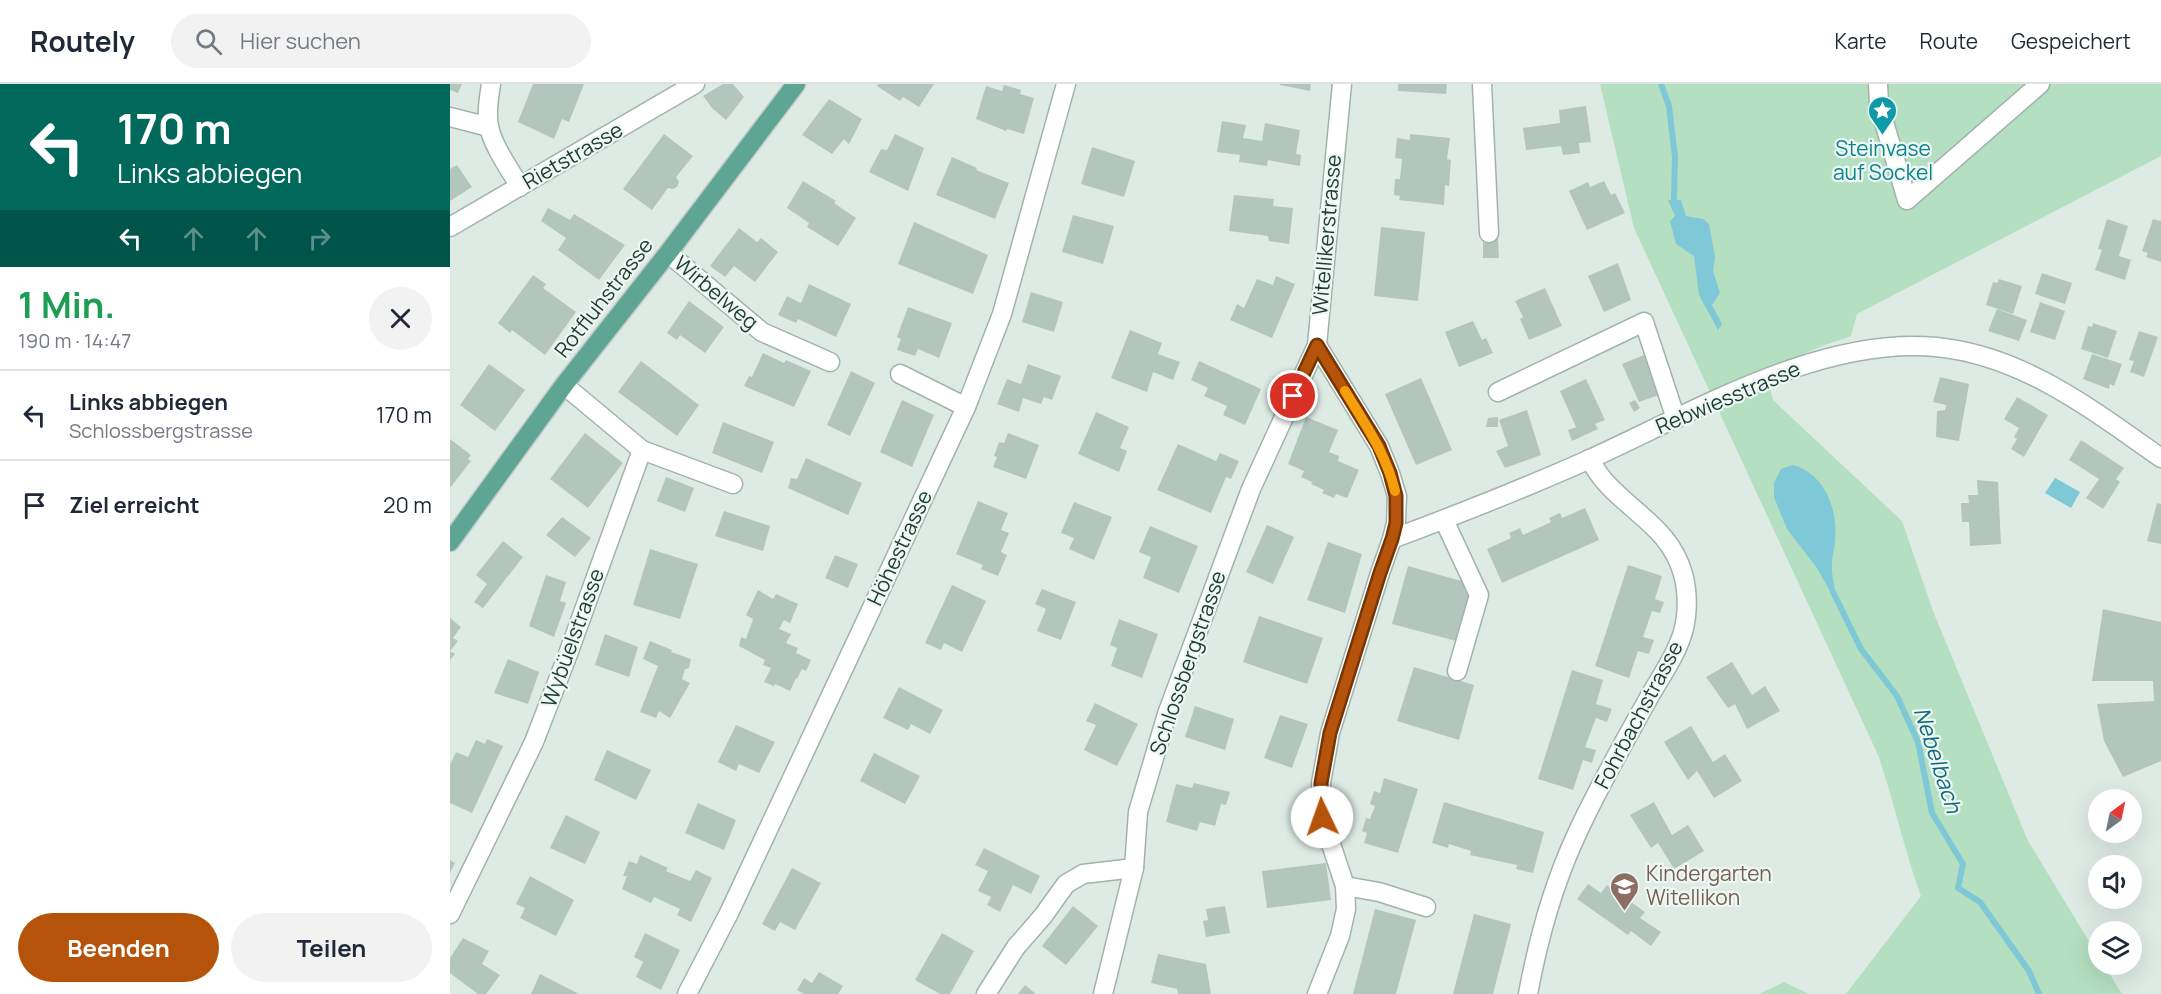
<!DOCTYPE html>
<html lang="de">
<meta charset="utf-8">
<style>
body{margin:0;font-family:Manrope,sans-serif;background:#f2f2f3;color:#1f2937;height:100vh;display:flex;flex-direction:column;font-size:22px;white-space:nowrap}
*{box-sizing:border-box;margin:0}
p{font-size:20px;color:#747a83}
.icon{flex:none;width:33px;height:33px;fill:none;stroke:currentColor;stroke-width:2;stroke-linecap:round;stroke-linejoin:round}
.map{position:relative;flex:1;overflow:hidden}
.sheet{display:flex;flex-direction:column;background:#fff;width:450px}
.sheet>*{flex:none}
.hud{background:#00695c;color:#fff;overflow:hidden}
.needle{width:39px;rotate:33deg}
.tools{position:absolute;left:1638px;top:705px;display:grid;gap:12px}
.tools a{display:grid;place-items:center;width:54px;height:54px;border-radius:50%;background:#fff;box-shadow:0 6px 24px #0002;font-size:30px}
.pin{position:absolute;display:grid;place-items:center;width:51px;height:51px;color:#fff;margin:-26px;border:3px solid #fff;border-radius:50%;box-shadow:0 2px 6px #0007}
.me{position:absolute;width:66px;margin:-33px;rotate:357deg;stroke-linejoin:round;filter:drop-shadow(0 0 4px #0008)}
.turn{display:flex;align-items:center;gap:21px;height:126px;padding:0 18px;font-size:27px}
.turn .icon{width:78px;height:78px;stroke-width:2.5}
.turn b{display:block;font-size:42px;line-height:51px}
.lanes{display:flex;align-items:center;height:57px;padding:0 18px;background:#0003;justify-content:center;gap:30px;direction:ltr}
.lanes .off{opacity:.35}
.round{display:grid;place-items:center;flex:none;width:63px;height:63px;border-radius:32px;background:#f2f2f3}
.overview{display:flex;align-items:center;justify-content:space-between;height:102px;padding:0 18px}
h1{font-size:36px;font-weight:700;line-height:45px;color:#1e9e55}
.cta{display:flex;gap:12px;margin-top:auto;padding:12px 18px}
.cta a{flex:1;height:69px;border-radius:36px;background:#b45309;color:#fff;font-size:24px;font-weight:700;line-height:69px;text-align:center}
.cta a+a{background:#f2f2f3;color:#1f2937}
ul{padding:0;list-style:none}
li{display:flex;align-items:center;gap:18px;height:90px;padding:0 18px;border-top:2px solid #e0e1e3}
li div{flex:1}
li b{display:block;font-size:22px}
li em{font-style:normal}
header{display:flex;align-items:center;gap:36px;box-sizing:border-box;height:84px;padding:0 30px;background:#fff;border-bottom:2px solid #e0e1e3}
header strong{font-size:28px}
nav{display:flex;gap:33px;margin-inline-start:auto;font-size:21px}
.search{width:420px;height:54px;background:#f2f2f3;display:flex;align-items:center;gap:15px;box-sizing:border-box;padding:0 21px;border-radius:33px;color:#747a83;font-size:22px}
main{display:flex;flex:1;min-height:0}
.map>svg:first-child{display:block}
</style>
<header>
<strong>Routely</strong>
<div class="search"><svg class="icon" aria-label="search" viewBox="0 0 24 24"><circle cx="10" cy="10" r="6"/><path d="M15 15l6 6"/></svg>Hier suchen</div>
<nav><a>Karte</a><a>Route</a><a>Gespeichert</a></nav>
</header>
<main>
<section class="sheet">
<div class="hud">
<div class="turn"><svg class="icon" aria-label="left" viewBox="0 0 24 24"><path d="M17 20v-9H6M10 6l-5 5 5 5"/></svg><div><b>170 m</b>Links abbiegen</div></div>
<div class="lanes"><svg class="icon" aria-label="left" viewBox="0 0 24 24"><path d="M17 20v-9H6M10 6l-5 5 5 5"/></svg><svg class="icon off" aria-label="ahead" viewBox="0 0 24 24"><path d="M12 20V5M6 11l6-6 6 6"/></svg><svg class="icon off" aria-label="ahead" viewBox="0 0 24 24"><path d="M12 20V5M6 11l6-6 6 6"/></svg><svg class="icon off" aria-label="right" viewBox="0 0 24 24"><path d="M7 20v-9h11M14 6l5 5-5 5"/></svg></div>
</div>
<div class="overview"><div><h1>1 Min.</h1><p>190 m · 14:47</p></div><a class="round"><svg class="icon" aria-label="close" viewBox="0 0 24 24"><path d="M6 6l12 12M18 6L6 18"/></svg></a></div>
<ul>
<li><svg class="icon" aria-label="left" viewBox="0 0 24 24"><path d="M17 20v-9H6M10 6l-5 5 5 5"/></svg><div><b>Links abbiegen</b><p>Schlossbergstrasse</p></div><em>170 m</em></li>
<li><svg class="icon" aria-label="arrive" viewBox="0 0 24 24"><path d="M6 21V4h12l-3 4 3 4H6"/></svg><div><b>Ziel erreicht</b></div><em>20 m</em></li>
</ul>
<div class="cta"><a>Beenden</a><a>Teilen</a></div>
</section>
<div class="map">
<svg width="1711" height="910" viewBox="0 0 1711 910">
<rect width="100%" height="100%" fill="#deebe5"/>
<g fill="#b4dfc0">
<path d="M 1150,0 L 1711,0 L 1711,72 L 1407,230 L 1401,252 L 1375,261 L 1315,286 L 1323,316 L 1452,437 L 1483,527 L 1578,757 L 1648,872 L 1648,880 L 1654,881 L 1672,910 L 1396,910 L 1471,812 C 1454,766 1444,717 1428,671 L 1184,144 Z"/>
<polygon points="1334,898 1359,910 1309,910"/>
</g>
<g fill="#7fc8d7">
<polygon points="1218,116 1231,116 1236,132 1253,135 1259,140 1265,173 1263,187 1270,209 1262,221 1272,240 1268,246 1249,211 1244,172 1226,160 1220,137 1225,132"/>
<path d="M 1343,381 C 1375,390 1388,425 1385,456 C 1385,464 1382,471 1382,479 C 1381,489 1384,498 1385,507 L 1381,509 L 1367,484 L 1337,445 L 1330,428 L 1324,413 L 1324,399 L 1331,385 Z"/>
<polygon points="1605,394 1630,408 1621,424 1595,409"/>
</g>
<g fill="none" stroke-linecap="round" stroke-linejoin="round">
<g stroke="#7fc8d7" stroke-width="6">
<polyline points="1211,0 1219,22 1225,73 1224,116"/>
<polyline points="1383,508 1411,565 1447,612 1468,658 1482,729 1513,780 1508,804 1530,818 1579,887 1589,910"/>
</g>
</g>
<g fill="#b3c6be">
<polygon points="0,0 12,0 8,9 0,6"/>
<polygon points="83,0 134,0 119,38 112,35 104,55 68,38"/>
<polygon points="273,0 283,0 294,13 276,36 262,24 253,12"/>
<polygon points="428,0 484,0 469,23 453,13 450,17 427,2"/>
<polygon points="830,0 861,0 860,7 830,1"/>
<polygon points="948,0 997,0 996,10 948,7"/>
<polygon points="554,1 571,6 570,10 584,14 574,50 557,45 556,47 526,35 536,2 552,7"/>
<polygon points="379,15 412,35 399,60 394,55 382,70 352,51"/>
<polygon points="1136,22 1141,58 1129,59 1130,69 1113,71 1111,62 1076,66 1073,44 1110,39 1109,26"/>
<polygon points="772,37 796,41 793,54 812,57 815,39 850,46 846,70 851,71 850,82 818,76 817,82 789,78 790,71 767,68"/>
<polygon points="214,50 243,72 226,93 229,98 227,103 223,105 218,104 202,126 173,105"/>
<polygon points="445,50 474,64 458,107 419,88 431,65 437,66"/>
<polygon points="960,50 1000,54 997,75 1001,76 999,102 995,101 994,121 949,116 950,112 944,111 945,95 950,95 952,75 945,74 947,54 960,56"/>
<polygon points="642,63 685,77 674,113 631,100"/>
<polygon points="502,73 527,84 526,86 559,99 545,135 486,111"/>
<polygon points="7,81 22,103 0,117 0,85"/>
<polygon points="353,97 386,117 384,119 406,134 388,162 357,143 359,139 337,124"/>
<polygon points="1154,97 1161,111 1165,109 1175,129 1137,146 1119,107 1138,98 1140,103"/>
<polygon points="784,111 824,115 823,122 843,124 839,160 819,157 818,152 779,147"/>
<polygon points="98,124 120,136 124,130 175,161 149,196 108,166 116,154 91,137"/>
<polygon points="623,131 664,142 653,180 612,168"/>
<polygon points="1657,135 1678,142 1669,172 1681,176 1675,196 1645,186 1652,166 1648,165"/>
<polygon points="1703,135 1711,137 1711,178 1696,173 1698,169 1692,167"/>
<polygon points="464,138 538,171 523,210 448,180"/>
<polygon points="931,143 975,148 968,217 924,212"/>
<polygon points="289,144 307,158 311,154 328,168 305,198 284,182 275,193 260,182"/>
<polygon points="1048,155 1049,174 1033,174 1033,156"/>
<polygon points="1168,179 1181,216 1154,228 1138,192"/>
<polygon points="1592,189 1622,199 1615,220 1585,210"/>
<polygon points="83,191 96,200 93,204 126,228 95,271 62,246 60,249 48,239"/>
<polygon points="826,192 845,200 822,254 780,236 787,220 794,224 807,195 823,201"/>
<polygon points="1549,195 1572,202 1563,230 1536,221 1543,198 1547,199"/>
<polygon points="359,200 401,220 386,253 348,235 346,239 328,231 337,212 351,219"/>
<polygon points="1095,204 1112,242 1079,256 1070,235 1073,233 1065,217"/>
<polygon points="581,208 613,218 604,248 572,238"/>
<polygon points="239,217 274,243 255,269 230,251 227,256 217,249"/>
<polygon points="1590,218 1615,227 1605,256 1580,248"/>
<polygon points="458,223 502,239 489,274 468,265 465,272 447,266 451,255 447,253"/>
<polygon points="1547,225 1577,236 1569,257 1538,247"/>
<polygon points="1023,237 1032,256 1036,254 1043,269 1009,283 995,248"/>
<polygon points="1643,239 1667,247 1658,274 1631,265 1638,242 1642,243"/>
<polygon points="680,246 712,259 708,270 730,278 723,296 703,288 697,308 661,294"/>
<polygon points="1689,247 1708,253 1694,293 1680,288 1684,277 1679,276"/>
<polygon points="313,269 334,279 336,276 361,287 344,323 294,302 299,292 302,293"/>
<polygon points="1642,270 1672,280 1664,302 1660,300 1659,305 1633,295"/>
<polygon points="1194,271 1212,310 1189,318 1172,280"/>
<polygon points="191,277 249,321 227,352 168,308"/>
<polygon points="749,277 811,305 795,341 773,331 777,322 754,312 758,304 741,296"/>
<polygon points="39,280 75,306 45,347 10,321"/>
<polygon points="578,280 611,292 602,316 594,313 591,320 573,314 569,328 547,320 557,295 571,300"/>
<polygon points="401,287 425,299 400,352 377,341"/>
<polygon points="1490,293 1519,300 1509,357 1486,353 1487,327 1495,326 1496,321 1483,318"/>
<polygon points="971,294 1002,366 966,381 935,310"/>
<polygon points="1136,295 1155,336 1145,340 1148,345 1122,357 1118,346 1126,343 1110,307"/>
<polygon points="1567,313 1598,331 1574,373 1561,365 1567,355 1564,353 1569,344 1554,335"/>
<polygon points="452,316 484,331 462,383 430,368"/>
<polygon points="1185,316 1190,324 1184,328 1179,319"/>
<polygon points="1077,326 1091,371 1055,384 1046,367 1058,362 1049,336"/>
<polygon points="646,328 679,343 670,364 677,367 669,388 628,370"/>
<polygon points="856,333 888,346 879,368 889,372 888,377 909,386 897,414 886,410 884,414 872,409 874,406 861,400 862,398 851,393 854,387 838,380"/>
<polygon points="1048,333 1048,343 1036,343 1038,334"/>
<polygon points="273,338 324,358 312,389 262,369"/>
<polygon points="135,349 173,379 138,424 100,395"/>
<polygon points="558,349 589,361 576,395 543,383 547,373 544,372 549,358 554,359"/>
<polygon points="0,355 21,371 18,375 21,377 0,404"/>
<polygon points="1631,356 1674,384 1666,395 1670,398 1653,425 1636,414 1649,395 1619,376"/>
<polygon points="728,360 766,377 770,369 789,377 781,395 776,393 761,429 707,406"/>
<polygon points="356,374 412,399 398,431 338,404 341,394 347,395"/>
<polygon points="216,393 244,404 235,428 207,417"/>
<polygon points="1527,396 1548,398 1551,460 1520,462 1519,438 1512,438 1511,419 1519,419 1518,411 1528,411"/>
<polygon points="528,417 558,429 551,446 559,449 551,468 557,471 548,492 531,485 533,481 506,470"/>
<polygon points="624,418 662,433 644,476 619,465 624,454 611,449"/>
<polygon points="1707,419 1711,420 1711,460 1697,457"/>
<polygon points="1135,424 1149,456 1052,499 1037,465 1061,454 1059,449 1070,444 1073,451 1101,438 1099,434 1110,429 1112,434"/>
<polygon points="274,427 320,442 313,467 265,452"/>
<polygon points="112,433 141,454 125,473 96,451"/>
<polygon points="817,441 844,453 823,500 796,488"/>
<polygon points="700,442 748,462 729,509 693,494 701,473 689,468"/>
<polygon points="53,457 73,473 33,524 24,518 37,500 26,491"/>
<polygon points="878,458 912,470 895,529 857,516"/>
<polygon points="200,465 248,480 230,535 183,521"/>
<polygon points="385,471 408,480 398,504 375,494"/>
<polygon points="1178,481 1212,492 1205,515 1214,518 1210,529 1202,527 1193,553 1204,556 1199,570 1188,567 1179,594 1145,582"/>
<polygon points="958,482 1022,500 1006,557 942,540"/>
<polygon points="96,491 116,498 110,517 116,519 104,553 79,542"/>
<polygon points="502,501 536,517 512,568 494,559 491,566 475,559"/>
<polygon points="592,505 626,518 611,556 587,547 596,525 585,520"/>
<polygon points="308,506 323,515 326,510 348,520 340,539 334,536 329,545 341,550 336,559 348,564 346,569 361,576 356,587 352,585 347,595 346,594 340,607 325,600 324,602 314,598 321,584 313,581 315,576 289,562 291,553 296,555 303,535 296,531"/>
<polygon points="1653,525 1711,538 1711,677 1673,693 1654,657 1647,620 1704,617 1703,597 1642,597"/>
<polygon points="809,532 873,554 857,600 793,578"/>
<polygon points="0,534 11,543 3,554 8,557 0,567 5,570 0,576"/>
<polygon points="669,535 708,550 692,594 661,582 667,564 660,561"/>
<polygon points="155,550 188,563 179,593 145,581"/>
<polygon points="200,557 222,566 221,568 241,575 239,584 235,585 232,595 240,599 220,634 209,627 206,634 190,628 208,582 193,575"/>
<polygon points="58,575 89,588 78,620 44,609"/>
<polygon points="1282,578 1302,611 1315,602 1330,627 1297,645 1285,620 1278,624 1256,593"/>
<polygon points="964,583 1024,601 1009,656 947,637"/>
<polygon points="1122,586 1153,596 1146,620 1162,625 1157,638 1146,634 1135,663 1146,666 1142,679 1133,676 1123,706 1088,695"/>
<polygon points="449,603 493,626 480,650 461,640 458,646 433,634"/>
<polygon points="645,619 688,640 667,682 634,666 646,641 636,637"/>
<polygon points="745,622 784,635 775,666 735,653"/>
<polygon points="830,631 858,640 842,684 814,674"/>
<polygon points="286,641 325,658 309,689 289,680 286,687 268,678"/>
<polygon points="1241,642 1263,678 1275,670 1292,697 1264,714 1247,687 1238,696 1214,658"/>
<polygon points="37,655 53,662 22,729 0,719 0,681 6,668 18,673 26,656 35,660"/>
<polygon points="157,666 201,686 186,716 144,696"/>
<polygon points="424,669 470,692 455,720 410,697"/>
<polygon points="934,694 968,705 948,769 914,759 917,749 912,747 916,734 920,735 925,722 920,720 924,707 930,709"/>
<polygon points="744,699 780,708 776,721 771,720 765,742 750,738 747,747 716,738 726,700 742,704"/>
<polygon points="994,718 1094,748 1083,789 1066,785 1067,781 1020,771 1021,767 999,760 998,764 982,759"/>
<polygon points="1204,718 1222,751 1238,741 1254,767 1224,785 1208,759 1201,764 1180,731"/>
<polygon points="248,719 286,736 274,766 235,749"/>
<polygon points="116,731 150,748 135,780 100,764"/>
<polygon points="534,764 590,792 581,810 563,801 550,828 537,821 541,813 528,807 538,787 525,781"/>
<polygon points="190,771 218,784 216,787 240,797 246,786 262,794 241,838 227,831 230,825 204,813 201,819 172,805 177,792 173,792 179,777 187,780"/>
<polygon points="0,776 5,779 0,789"/>
<polygon points="876,779 881,816 817,824 812,787"/>
<polygon points="342,784 371,799 345,846 330,838 325,847 312,840"/>
<polygon points="80,792 124,816 106,852 70,834 75,824 66,820"/>
<polygon points="1138,800 1151,809 1157,801 1195,828 1190,834 1211,848 1201,862 1181,847 1178,851 1127,815"/>
<polygon points="623,822 648,842 616,881 592,862"/>
<polygon points="775,822 780,849 756,853 753,837 758,836 756,825"/>
<polygon points="925,825 966,836 946,910 903,910"/>
<polygon points="1024,830 1061,840 1043,910 1003,910"/>
<polygon points="195,849 230,866 211,906 186,893 193,878 184,873"/>
<polygon points="492,849 524,867 500,910 490,910 465,896"/>
<polygon points="13,854 39,867 32,880 50,891 36,910 28,910 0,889 0,874"/>
<polygon points="708,870 756,880 761,910 728,910 727,905 701,899"/>
<polygon points="369,888 393,902 388,910 354,910 347,906 354,894 362,899"/>
<polygon points="90,890 129,910 81,910"/>
<polygon points="575,901 586,910 568,910"/>
</g>
<g fill="none" stroke-linecap="round" stroke-linejoin="round">
<defs>
<g id="minor">
<path d="M 41,0 C 39,14 36,29 39,43 C 44,64 59,84 70,103"/>
<polyline points="1032,0 1039,149"/>
<polyline points="1428,0 1429,21 1457,116 1590,0"/>
<polyline points="0,33 39,43"/>
<polyline points="0,143 245,0"/>
<polyline points="218,169 312,248 380,278"/>
<polyline points="450,290 516,323"/>
<polyline points="1048,308 1194,238 1226,335"/>
<polyline points="192,366 283,400"/>
<polyline points="994,436 1029,511 1007,587"/>
<path d="M 942,455 C 1009,430 1075,404 1140,375 C 1244,328 1370,252 1486,263 C 1572,271 1643,326 1711,374"/>
<polyline points="895,802 929,808 976,823"/>
<polyline points="0,830 84,658 118,570 192,366 114,301"/>
<polyline points="237,910 279,829 516,323 552,230 616,0"/>
<polyline points="536,910 566,863 593,832 616,800 633,790 684,784"/>
<polyline points="653,910 684,784 688,728 717,630 801,405 867,261"/>
<polyline points="867,910 890,852 896,825 895,802 872,733 871,699 880,649 930,489 942,455 946,439 947,412 940,389 929,362 867,261 892,0"/>
<path d="M 1078,910 C 1088,856 1102,804 1125,754 C 1146,707 1172,662 1197,617 C 1209,595 1226,572 1233,548 C 1238,530 1238,508 1233,490 C 1221,447 1186,431 1158,401 C 1150,393 1145,384 1139,375"/>
</g>
<polyline id="major" points="0,458 114,301 218,169 346,0"/>
</defs>
<use href="#minor" stroke="#a1b3ad" stroke-width="21"/>
<use href="#major" stroke="#c0c8c6" stroke-width="21"/>
<use href="#minor" stroke="#fff" stroke-width="18"/>
<use href="#major" stroke="#5ea594" stroke-width="18"/>
</g>
<g fill="none" stroke-linecap="round" stroke-linejoin="round">
<defs>
<polyline id="route" points="843,312 867,261 929,362 940,389 946,412 946,439 942,455 930,489 880,649 871,699 872,733"/>
</defs>
<use href="#route" stroke="#753606" stroke-width="15"/>
<use href="#route" stroke="#b45309" stroke-width="10"/>
<path stroke="#f59e0b" stroke-width="10" d="M 895,307 C 915,340 936,370 945,407"/>
</g>
<defs>
<symbol id="sight-pin" viewBox="-11 -11 22 30"><path d="M0 17L-7.5 6A9.5 9.5 0 1 1 7.5 6Z" fill="#0f9aa8" stroke="#eef8f3"/><path d="M0-6L1.8-2.2L6-1.7L2.9 1.2L3.7 5.4L0 3.3L-3.7 5.4L-2.9 1.2L-6-1.7L-1.8-2.2Z" fill="#fff"/></symbol>
<symbol id="school-pin" viewBox="-11 -11 22 30"><path d="M0 17L-7.5 6A9.5 9.5 0 1 1 7.5 6Z" fill="#8d6e63" stroke="#eef8f3"/><path d="M0-5L7-2L0 1L-7-2ZM-4 1L0 2.5L4 1V4Q0 6-4 4Z" fill="#fff"/></symbol>
</defs>
<g fill-rule="evenodd">
<use href="#sight-pin" x="1416" y="10" width="33" height="45"/>
<use href="#school-pin" x="1158" y="786" width="33" height="45"/>
</g>
<g text-anchor="middle" stroke-width="4.5" stroke-linejoin="round" paint-order="stroke">
<g font-size="21" fill="#0d838f" stroke="#eef8f3">
<text x="1433" y="72">Steinvase<tspan x="1433" dy="24">auf Sockel</tspan></text>
</g>
<g font-size="21" fill="#1e3c35" stroke="#eef8f3">
<text transform="translate(123 72) rotate(-30)" y="7">Rietstrasse</text>
<text transform="translate(877 151) rotate(-85)" y="7">Witellikerstrasse</text>
<text transform="translate(266 209) rotate(40)" y="7">Wirbelweg</text>
<text transform="translate(154 214) rotate(-52)" y="7">Rotfluhstrasse</text>
<text transform="translate(1278 314) rotate(-23)" y="7">Rebwiesstrasse</text>
<text transform="translate(450 464) rotate(-65)" y="7">Höhestrasse</text>
<text transform="translate(123 554) rotate(-70)" y="7">Wybüelstrasse</text>
<text transform="translate(738 579) rotate(-71)" y="7">Schlossbergstrasse</text>
<text transform="translate(1189 631) rotate(-62)" y="7">Fohrbachstrasse</text>
</g>
<g font-size="21" fill="#785e54" stroke="#eef8f3" text-anchor="start">
<text x="1196" y="797">Kindergarten<tspan x="1196" dy="24">Witellikon</tspan></text>
</g>
<g font-size="22" font-style="italic" fill="#136a7d" stroke="#eef8f3">
<text transform="translate(1488 676) rotate(72)" y="8">Nebelbach</text>
</g>
</g>
</svg>
<div class="tools">
<a><svg class="needle" viewBox="-14 -14 28 28"><path d="M0-13l5 13h-10z" fill="#e53935"/><path d="M0 13l5-13h-10z" fill="#747a83"/></svg></a>
<a><svg class="icon" aria-label="sound" viewBox="0 0 24 24"><path d="M4 9h4l5-4v14l-5-4H4zM17 9q2 3 0 6"/></svg></a>
<a><svg class="icon" aria-label="layers" viewBox="0 0 24 24"><path d="M12 4l9 5-9 5-9-5zM3 14l9 5 9-5"/></svg></a>
</div>
<div class="pin" style="left:843px;top:312px;background:#d93025"><svg class="icon" aria-label="arrive" viewBox="0 0 24 24"><path d="M6 21V4h12l-3 4 3 4H6"/></svg></div>
<svg class="me" style="left:872px;top:733px" viewBox="-20 -20 40 40"><circle r="19" fill="#fff"/><path d="M0-13L10 11 0 6-10 11z" fill="#b45309"/></svg>
</div>
</main>
